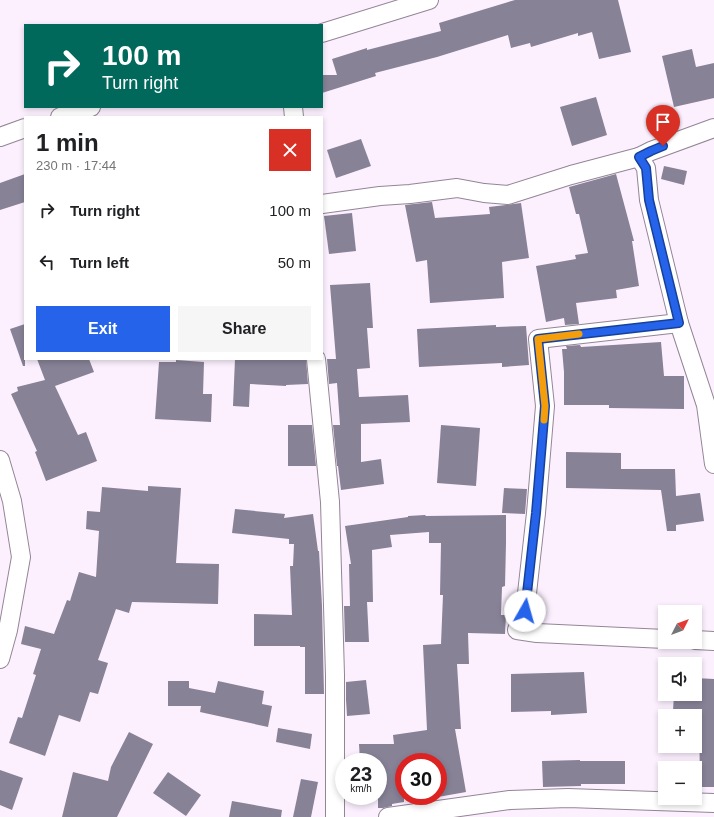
<!DOCTYPE html>
<meta charset="utf-8">
<style>
body{margin:0;font-family:Helvetica,sans-serif;background:#f6f6f6;color:#202124;height:100vh;display:flex;flex-direction:column;font-size:15px;white-space:nowrap}
*{box-sizing:border-box;margin:0}
p{font-size:13px;color:#757577}
.icon{flex:none;width:22px;height:22px;fill:none;stroke:currentColor;stroke-width:2;stroke-linecap:round;stroke-linejoin:round}
.map{position:relative;flex:1;overflow:hidden}
.drawer{position:absolute;left:24px;top:116px;width:299px;height:244px;display:flex;flex-direction:column;background:#fff;border-radius:0px;box-shadow:0 2px 6px #0003}
.drawer>*{flex:none}
.hud{position:absolute;left:24px;top:24px;width:299px;height:84px;border-radius:0px;box-shadow:0 2px 6px #0003;background:#00695c;color:#fff;overflow:hidden}
.needle{width:26px;rotate:48deg}
.fabs{position:absolute;left:658px;top:605px;display:grid;gap:8px}
.fabs a{display:grid;place-items:center;width:44px;height:44px;border-radius:0px;background:#fff;box-shadow:0 2px 6px #0003;font-size:20px}
.speed{position:absolute;left:335px;top:753px;display:flex;gap:8px;font-size:20px;font-weight:700;text-align:center}
.speed>*{display:grid;place-content:center;width:52px;height:52px;border-radius:50%;background:#fff;box-shadow:0 2px 6px #0003;line-height:1}
.speed small{font-size:10px;font-weight:400}
.speed .limit{border:6px solid #d22;background:#fff;color:#111}
.pin{position:absolute;display:grid;place-items:center;width:34px;height:34px;color:#fff;margin:-41px -17px;border-radius:50% 50% 50% 0;rotate:-45deg;box-shadow:0 0 4px #0007}
.pin .icon{rotate:45deg}
.me{position:absolute;width:44px;margin:-22px;rotate:7deg;stroke-linejoin:round;filter:drop-shadow(0 0 3px #0008)}
.turn{display:flex;align-items:center;gap:14px;height:84px;padding:0 12px;font-size:18px}
.turn .icon{width:52px;height:52px;stroke-width:2.5}
.turn b{display:block;font-size:28px;line-height:34px}
.round{display:grid;place-items:center;flex:none;width:42px;height:42px;border-radius:0px;background:#f6f6f6}
.headline{display:flex;align-items:center;justify-content:space-between;height:68px;padding:0 12px}
h1{font-size:24px;font-weight:700;line-height:30px}
.action{display:flex;gap:8px;margin-top:auto;padding:8px 12px}
.action a{flex:1;height:46px;border-radius:0px;background:#2563eb;color:#fff;font-size:16px;font-weight:700;line-height:46px;text-align:center}
.action a+a{background:#f6f6f6;color:#202124}
ul{padding:0;list-style:none}
li{display:flex;align-items:center;gap:12px;height:52px;padding:0 12px}
li div{flex:1}
li b{display:block;font-size:15px}
li em{font-style:normal}
.map>svg:first-child{display:block}
</style>
<div class="map">
<svg width="714" height="817" viewBox="0 0 714 817">
<rect width="100%" height="100%" fill="#fcf0ff"/>
<g fill="#878296">
<polygon points="515,0 618,0 631,52 599,59 592,32 578,36 578,33 531,47 530,43 511,48 508,35 437,57 375,73 376,76 322,93 322,75 337,75 332,59 367,48 367,50 441,31 439,23"/>
<polygon points="692,49 696,67 714,63 714,98 674,107 662,56"/>
<polygon points="596,97 607,135 572,146 560,107"/>
<polygon points="361,139 371,166 336,178 327,150"/>
<polygon points="664,166 687,171 684,185 661,179"/>
<polygon points="25,174 25,202 0,210 0,183"/>
<polygon points="616,174 634,241 632,241 639,286 616,290 617,298 576,303 579,324 565,325 564,318 546,322 536,266 576,259 575,255 588,253 579,214 576,214 569,187"/>
<polygon points="432,202 435,218 490,214 489,207 521,203 529,258 502,262 504,298 430,303 427,260 416,262 405,205"/>
<polygon points="352,213 356,251 329,254 324,216"/>
<polygon points="370,283 373,328 367,328 370,368 357,369 359,397 408,395 410,422 361,424 361,462 381,459 384,484 341,490 338,466 337,466 333,425 340,425 337,383 329,384 327,359 336,359 330,285"/>
<polygon points="25,324 25,366 23,366 10,329"/>
<polygon points="496,325 496,327 526,326 529,365 502,367 502,363 419,367 417,329"/>
<polygon points="661,342 664,376 684,376 684,409 609,408 609,405 564,405 564,372 562,349 567,349 566,346 580,345 581,347"/>
<polygon points="37,359 89,359 94,372 55,386 78,435 86,432 97,461 46,481 35,452 37,451 11,394 18,391 17,387 45,380"/>
<polygon points="235,359 306,359 308,384 286,385 286,386 250,384 249,407 233,406"/>
<polygon points="176,360 204,362 203,394 212,394 211,422 155,419 159,362 176,362"/>
<polygon points="288,425 312,425 316,466 288,466"/>
<polygon points="441,425 480,428 476,486 437,483"/>
<polygon points="566,452 621,453 621,469 675,469 676,496 700,493 704,521 676,525 676,531 667,531 661,490 566,488"/>
<polygon points="148,486 181,488 176,563 219,564 218,604 132,602 129,613 116,609 98,660 108,663 98,694 90,692 80,722 59,715 45,756 9,743 18,717 22,718 36,675 33,674 41,649 21,644 25,626 54,634 67,600 70,601 79,572 96,577 99,531 86,529 87,511 100,512 102,487 148,491"/>
<polygon points="504,488 527,489 525,514 502,513"/>
<polygon points="235,509 285,514 284,518 313,514 318,551 319,551 322,606 324,694 305,694 305,647 300,647 300,646 254,646 254,614 292,615 290,566 293,566 294,544 289,544 289,539 232,533"/>
<polygon points="425,515 426,516 506,515 506,543 505,586 502,587 501,615 506,615 505,634 468,633 469,664 457,664 461,729 455,729 466,792 438,797 438,762 404,762 404,802 392,804 392,806 383,808 378,808 378,762 360,762 359,744 394,744 393,735 427,730 423,645 441,644 443,595 440,595 441,543 429,543 429,532 390,535 392,547 372,550 373,602 367,602 369,642 345,642 344,606 350,606 349,564 351,564 345,526 408,517 408,516"/>
<polygon points="584,672 587,713 551,715 551,711 511,712 511,674"/>
<polygon points="695,678 714,679 714,787 700,787 699,712 673,711 674,694 695,694"/>
<polygon points="366,680 370,714 347,716 346,700 346,682"/>
<polygon points="168,681 189,681 189,688 215,693 218,681 264,691 262,704 272,706 268,727 200,712 201,706 168,706"/>
<polygon points="278,728 312,734 310,749 276,742"/>
<polygon points="129,732 153,744 117,817 62,817 73,772 108,781 111,767"/>
<polygon points="580,760 580,761 625,761 625,784 581,784 581,786 543,787 542,761"/>
<polygon points="0,770 23,778 12,810 0,805"/>
<polygon points="168,772 201,795 186,816 153,793"/>
<polygon points="301,779 318,782 311,817 293,817"/>
<polygon points="232,801 282,810 281,817 229,817"/>
</g>
<g fill="none" stroke-linecap="round" stroke-linejoin="round">
<defs>
<g id="minor">
<polyline points="322,33 429,0"/>
<polyline points="293,107 294,117"/>
<polyline points="60,117 91,107"/>
<polyline points="714,128 651,151 639,157 646,168 649,200 679,323 706,405 714,464"/>
<polyline points="0,137 25,128"/>
<polyline points="322,204 380,196 410,194 457,188 484,193 508,195 571,175 639,157"/>
<polyline points="316,359 330,502 335,675 335,817"/>
<polyline points="0,460 12,501 21,557 8,630 0,659"/>
<polyline points="665,639 537,633 517,630 525,611 536,513 545,406 538,339 679,323"/>
<polyline points="695,640 714,641"/>
<polyline points="388,817 510,800 568,798 714,803"/>
</g>
</defs>
<use href="#minor" stroke="#938596" stroke-width="20"/>
<use href="#minor" stroke="#fff" stroke-width="18"/>
</g>
<g fill="none" stroke-linecap="round" stroke-linejoin="round">
<defs>
<polyline id="route" points="525,611 536,513 545,406 538,339 679,323 649,200 646,168 639,157 651,151 663,146"/>
</defs>
<use href="#route" stroke="#184099" stroke-width="10"/>
<use href="#route" stroke="#2563eb" stroke-width="7"/>
<polyline stroke="#f59e0b" stroke-width="7" points="544,420 545,406 538,339 579,334"/>
</g>
</svg>
<div class="fabs">
<a><svg class="needle" viewBox="-14 -14 28 28"><path d="M0-13l5 13h-10z" fill="#e53935"/><path d="M0 13l5-13h-10z" fill="#757577"/></svg></a>
<a><svg class="icon" aria-label="sound" viewBox="0 0 24 24"><path d="M4 9h4l5-4v14l-5-4H4zM17 9q2 3 0 6"/></svg></a>
<a>+</a>
<a>−</a>
</div>
<div class="speed"><div>23<small>km/h</small></div><div class="limit">30</div></div>
<div class="pin" style="left:663px;top:146px;background:#d93025"><svg class="icon" aria-label="arrive" viewBox="0 0 24 24"><path d="M6 21V4h12l-3 4 3 4H6"/></svg></div>
<svg class="me" style="left:525px;top:611px" viewBox="-20 -20 40 40"><circle r="19" fill="#fff"/><path d="M0-13L10 11 0 6-10 11z" fill="#2563eb"/></svg>
<div class="hud">
<div class="turn"><svg class="icon" aria-label="right" viewBox="0 0 24 24"><path d="M7 20v-9h11M14 6l5 5-5 5"/></svg><div><b>100 m</b>Turn right</div></div>
</div>
<section class="drawer">
<div class="headline"><div><h1>1 min</h1><p>230 m · 17:44</p></div><a class="round" style="background:#d93025;color:#fff"><svg class="icon" aria-label="close" viewBox="0 0 24 24"><path d="M6 6l12 12M18 6L6 18"/></svg></a></div>
<ul>
<li><svg class="icon" aria-label="right" viewBox="0 0 24 24"><path d="M7 20v-9h11M14 6l5 5-5 5"/></svg><div><b>Turn right</b></div><em>100 m</em></li>
<li><svg class="icon" aria-label="left" viewBox="0 0 24 24"><path d="M17 20v-9H6M10 6l-5 5 5 5"/></svg><div><b>Turn left</b></div><em>50 m</em></li>
</ul>
<div class="action"><a>Exit</a><a>Share</a></div>
</section>
</div>
